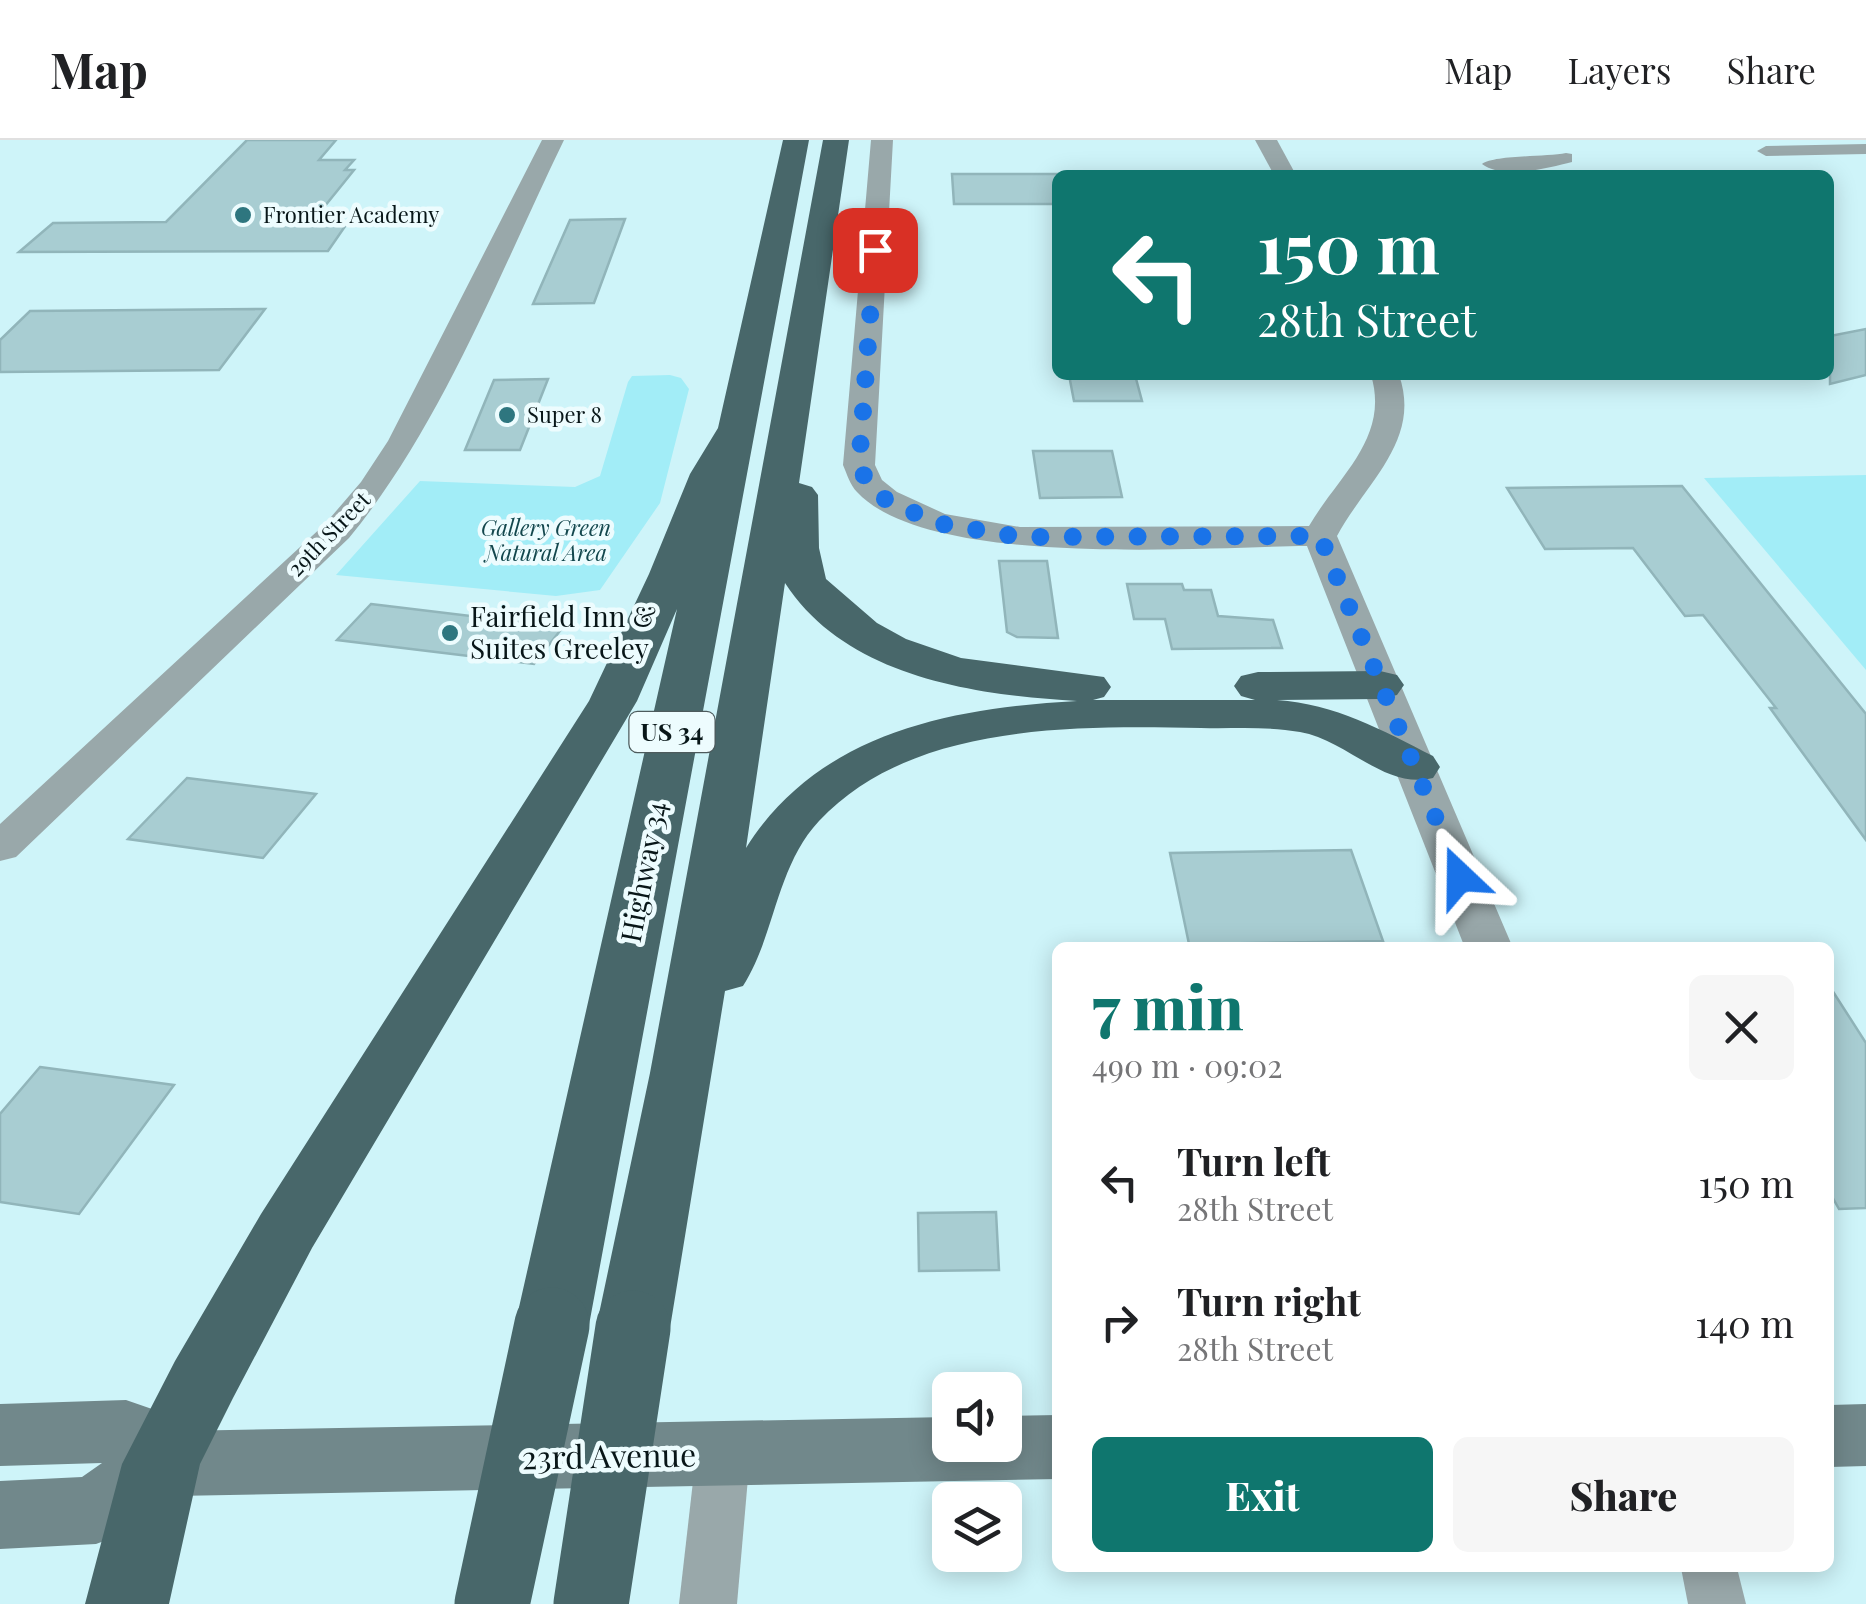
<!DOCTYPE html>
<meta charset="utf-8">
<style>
body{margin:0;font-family:"Playfair Display",serif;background:#f6f6f6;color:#202124;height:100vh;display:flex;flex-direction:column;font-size:38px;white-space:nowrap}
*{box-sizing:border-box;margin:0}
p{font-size:32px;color:#757577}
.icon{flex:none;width:55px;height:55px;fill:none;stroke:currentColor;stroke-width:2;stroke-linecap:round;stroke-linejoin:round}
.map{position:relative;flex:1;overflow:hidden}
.sheet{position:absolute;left:1052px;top:802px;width:782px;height:630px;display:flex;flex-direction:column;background:#fff;border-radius:15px;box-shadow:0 5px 25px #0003}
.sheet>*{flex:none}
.guide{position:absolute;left:1052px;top:30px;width:782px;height:210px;border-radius:15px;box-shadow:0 5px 25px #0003;background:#0f766e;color:#fff;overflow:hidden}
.buttons{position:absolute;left:932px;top:1232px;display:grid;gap:20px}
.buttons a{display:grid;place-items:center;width:90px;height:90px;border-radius:15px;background:#fff;box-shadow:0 5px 25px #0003;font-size:50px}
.pin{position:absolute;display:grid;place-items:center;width:85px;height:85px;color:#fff;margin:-42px;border-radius:20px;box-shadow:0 5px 15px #0006}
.me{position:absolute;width:110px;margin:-55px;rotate:337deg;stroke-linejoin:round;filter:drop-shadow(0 0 8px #0008)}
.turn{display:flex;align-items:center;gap:35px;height:210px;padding:0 40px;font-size:45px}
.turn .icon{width:130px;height:130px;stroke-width:2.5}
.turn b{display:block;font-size:70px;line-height:85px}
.round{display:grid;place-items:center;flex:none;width:105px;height:105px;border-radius:15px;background:#f6f6f6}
.summary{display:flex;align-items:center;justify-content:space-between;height:170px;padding:0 40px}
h1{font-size:60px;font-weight:800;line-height:75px;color:#0f766e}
.cta{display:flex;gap:20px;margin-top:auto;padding:20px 40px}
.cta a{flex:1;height:115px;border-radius:15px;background:#0f766e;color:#fff;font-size:40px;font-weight:800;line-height:115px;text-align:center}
.cta a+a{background:#f6f6f6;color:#202124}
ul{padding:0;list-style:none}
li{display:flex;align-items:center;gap:30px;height:140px;padding:0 40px}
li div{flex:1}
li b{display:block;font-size:38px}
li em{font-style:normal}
header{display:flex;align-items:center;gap:60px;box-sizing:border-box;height:140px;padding:0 50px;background:#fff;border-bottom:2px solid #e0e0e0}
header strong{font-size:48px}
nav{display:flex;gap:55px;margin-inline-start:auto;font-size:35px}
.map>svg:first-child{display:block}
</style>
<header>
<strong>Map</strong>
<nav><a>Map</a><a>Layers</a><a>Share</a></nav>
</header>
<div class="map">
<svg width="1866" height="1464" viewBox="0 0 1866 1464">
<rect width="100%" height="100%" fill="#cef4f9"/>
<g fill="#a2edf7">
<polygon points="670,235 681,238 689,249 660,363 600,450 556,456 336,435 420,341 575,347 600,336 628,242 632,236"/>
<polygon points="1866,335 1866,530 1704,338"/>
</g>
<g fill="#a8cdd2" stroke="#91b5ba" stroke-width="2.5">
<polygon points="247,0 336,0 319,20 354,20 345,30 354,30 312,82 348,82 328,111 19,112 53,83 166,82"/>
<polygon points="952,34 1058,34 1058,64 954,64"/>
<polygon points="625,79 594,163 533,164 570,80"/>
<polygon points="265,169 219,230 0,232 0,200 30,171"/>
<polygon points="1866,189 1866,235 1830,244 1830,196"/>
<polygon points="1069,235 1135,235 1142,261 1074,261"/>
<polygon points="548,239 520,310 465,310 494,240"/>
<polygon points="1033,311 1112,311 1122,357 1040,358"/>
<polygon points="1682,346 1866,574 1866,700 1770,568 1776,568 1703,475 1685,476 1633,408 1545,409 1507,348"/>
<polygon points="999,421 1047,421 1058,498 1017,497 1007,492"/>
<polygon points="1127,444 1182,444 1184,450 1211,450 1218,476 1273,480 1282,508 1172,509 1165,479 1134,479"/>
<polygon points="371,464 563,487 534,524 337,500"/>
<polygon points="187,638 316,654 263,718 128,699"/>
<polygon points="1351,710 1383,801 1189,804 1170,713"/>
<polygon points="1830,847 1866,903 1866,1068 1839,1069 1830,1053"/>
<polygon points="40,927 174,945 79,1074 0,1062 0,974"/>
<polygon points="996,1072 999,1130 919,1131 918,1073"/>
</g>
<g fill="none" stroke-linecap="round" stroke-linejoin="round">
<g fill="#99a8aa" fill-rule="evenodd">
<polygon points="1866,4 1866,14 1766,16 1757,11 1766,6"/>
<path d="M 1566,13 L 1572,14 L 1572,22 C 1548,28 1503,40 1482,24 C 1494,15 1545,17 1566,13 Z"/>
<polygon points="723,1292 742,1299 750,1315 737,1464 679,1464 696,1315 704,1299"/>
<polygon points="1681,1428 1737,1428 1746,1464 1688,1464"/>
</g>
<g fill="#99a8aa" fill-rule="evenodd">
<path d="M 542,0 L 564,0 C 500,132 442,285 349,398 L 16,717 L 0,721 L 0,684 L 325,384 L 361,342 L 388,301 Z"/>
<path d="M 871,0 L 893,0 L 875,325 L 882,340 L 897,352 L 945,374 L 1020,387 L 1309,386 C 1338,336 1390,298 1371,235 L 1399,235 C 1422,300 1366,342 1337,396 L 1513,808 L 1465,808 L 1307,406 C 1203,407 929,429 857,352 C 850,345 847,334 843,325 Z"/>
<polygon points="1255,0 1277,0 1296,35 1274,35"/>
</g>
<g fill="#71888b" fill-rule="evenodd">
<polygon points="126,1260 152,1269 177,1291 950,1277 950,1305 1005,1305 1005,1276 1058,1275 1058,1339 175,1356 123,1394 96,1404 0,1409 0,1341 82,1337 102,1323 0,1326 0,1264"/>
<polygon points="1866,1264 1866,1326 1830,1327 1830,1265"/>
</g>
<g fill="#48676a" fill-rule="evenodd">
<polygon points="783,0 809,0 589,1185 578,1206 552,1214 526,1206 515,1185 677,469 637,561 312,1108 233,1258 200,1324 169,1464 85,1464 122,1324 175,1221 261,1074 589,561 649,434 690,334 718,288"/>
<path d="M 823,0 L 849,0 L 799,343 L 812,347 L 818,355 L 819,408 L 826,439 L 877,483 L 906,499 L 961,518 L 1104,537 L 1111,547 L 1104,557 L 1093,560 L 1255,560 L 1241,556 L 1234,546 L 1241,536 L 1258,532 L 1380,531 L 1397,535 L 1404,545 L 1397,555 L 1380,559 L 1277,560 C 1335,564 1382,590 1433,616 L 1440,627 L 1433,638 C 1385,650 1347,600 1300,592 C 1268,586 1233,589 1201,588 C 1075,586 912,582 819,681 C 776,727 775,796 743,846 L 725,851 L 670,1188 L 659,1209 L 633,1217 L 607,1209 L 596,1188 L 650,933 ZM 785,443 C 846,537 974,555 1077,561 C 950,568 818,593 746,708 Z"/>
</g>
<g stroke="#48676a" stroke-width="75">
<polyline points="492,1464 552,1185"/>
<polyline points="591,1464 633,1188"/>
</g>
</g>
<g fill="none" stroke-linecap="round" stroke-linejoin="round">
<polyline stroke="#1a73e8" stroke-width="18" stroke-dasharray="0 32.4" points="875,110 859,325 868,344 885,359 936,383 1020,397 1320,396 1460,737"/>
</g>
<g fill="#2e767f" stroke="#edfcfe" stroke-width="4">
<circle cx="243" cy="75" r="10"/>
<circle cx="507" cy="275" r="10"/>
<circle cx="450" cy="493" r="10"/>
</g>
<g text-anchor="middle" stroke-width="9" stroke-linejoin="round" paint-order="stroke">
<g font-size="22" fill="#081618" stroke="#edfcfe" text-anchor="start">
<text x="263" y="83">Frontier Academy</text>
<text x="527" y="283">Super 8</text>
</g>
<g font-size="22" font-style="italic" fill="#13474d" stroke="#edfcfe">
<text x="546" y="396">Gallery Green<tspan x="546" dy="25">Natural Area</tspan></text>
</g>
<g font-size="22" fill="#081618" stroke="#edfcfe">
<text transform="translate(329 394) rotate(-46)" y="8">29th Street</text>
</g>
<rect fill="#edfcfe" stroke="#4d5b5d" stroke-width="2.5" x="629.5" y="572" width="85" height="40" rx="8"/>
<g font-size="25" font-weight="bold" fill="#081618">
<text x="672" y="601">US 34</text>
</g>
<g font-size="28" fill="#081618" stroke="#edfcfe" text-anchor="start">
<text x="470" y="487">Fairfield Inn &amp;<tspan x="470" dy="32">Suites Greeley</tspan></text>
</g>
<g font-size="28" fill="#081618" stroke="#edfcfe">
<text transform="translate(644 732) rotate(-79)" y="10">Highway 34</text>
</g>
<g font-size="32" fill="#081618" stroke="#edfcfe">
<text transform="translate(609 1317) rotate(-1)" y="11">23rd Avenue</text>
</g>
</g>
</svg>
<div class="buttons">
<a><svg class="icon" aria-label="sound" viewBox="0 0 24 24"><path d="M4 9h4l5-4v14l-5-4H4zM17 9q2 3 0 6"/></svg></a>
<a><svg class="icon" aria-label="layers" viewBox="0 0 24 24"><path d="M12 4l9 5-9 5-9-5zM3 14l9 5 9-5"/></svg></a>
</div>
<div class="pin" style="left:875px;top:110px;background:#d93025"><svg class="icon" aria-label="arrive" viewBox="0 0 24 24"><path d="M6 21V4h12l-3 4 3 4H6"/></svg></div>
<svg class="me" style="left:1460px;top:737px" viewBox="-20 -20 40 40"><path d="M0-17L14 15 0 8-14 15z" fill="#1a73e8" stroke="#fff" stroke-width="4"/></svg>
<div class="guide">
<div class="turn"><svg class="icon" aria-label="left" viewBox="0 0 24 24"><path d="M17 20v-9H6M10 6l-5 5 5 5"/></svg><div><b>150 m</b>28th Street</div></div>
</div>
<section class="sheet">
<div class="summary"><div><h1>7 min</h1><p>490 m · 09:02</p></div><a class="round"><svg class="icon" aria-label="close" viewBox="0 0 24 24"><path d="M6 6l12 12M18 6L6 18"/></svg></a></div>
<ul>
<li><svg class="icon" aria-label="left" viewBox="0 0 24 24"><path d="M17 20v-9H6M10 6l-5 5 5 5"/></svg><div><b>Turn left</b><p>28th Street</p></div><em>150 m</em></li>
<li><svg class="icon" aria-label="right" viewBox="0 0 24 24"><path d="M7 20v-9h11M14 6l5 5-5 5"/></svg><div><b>Turn right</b><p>28th Street</p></div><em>140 m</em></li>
</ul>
<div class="cta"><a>Exit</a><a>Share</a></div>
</section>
</div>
